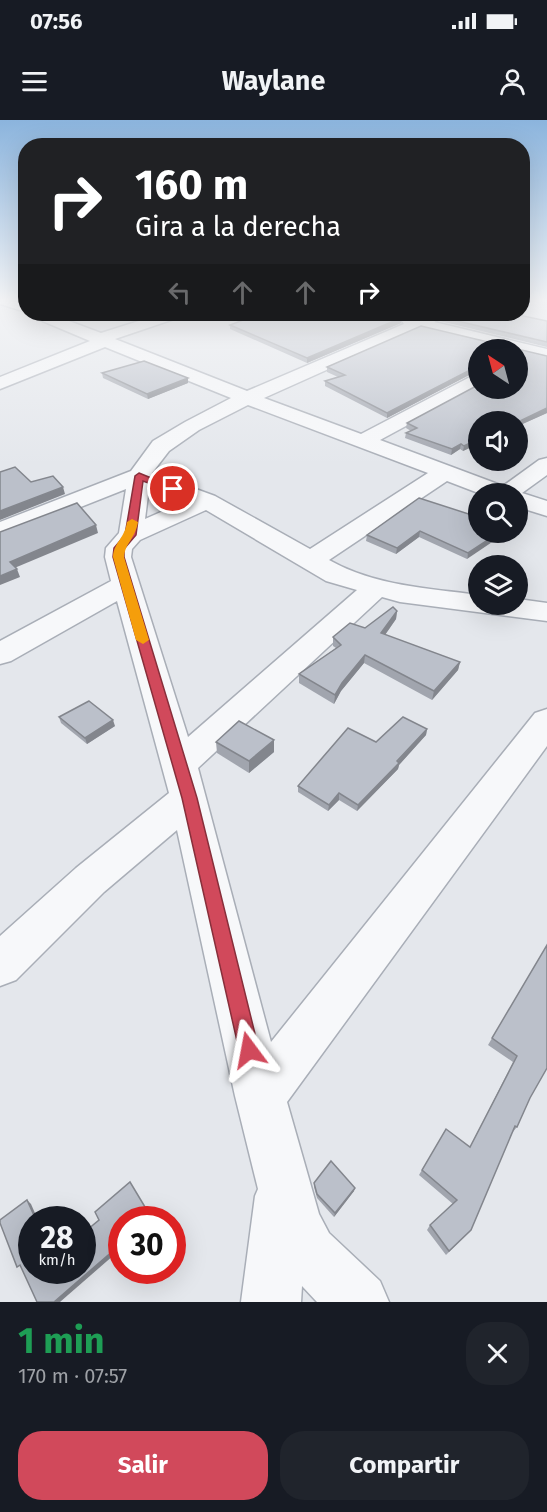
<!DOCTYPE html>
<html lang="es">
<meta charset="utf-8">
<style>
body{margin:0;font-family:"Fira Sans",sans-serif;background:#20242c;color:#f1f3f6;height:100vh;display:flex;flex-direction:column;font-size:22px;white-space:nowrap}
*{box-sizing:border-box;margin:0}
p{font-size:20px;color:#9ea1a6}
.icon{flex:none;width:33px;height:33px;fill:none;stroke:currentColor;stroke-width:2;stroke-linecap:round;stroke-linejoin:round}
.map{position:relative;height:1182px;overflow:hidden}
.details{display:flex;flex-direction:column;background:#171b24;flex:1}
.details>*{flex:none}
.top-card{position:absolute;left:18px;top:18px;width:512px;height:183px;border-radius:24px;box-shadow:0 6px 24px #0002;background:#202124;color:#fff;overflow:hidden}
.needle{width:39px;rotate:324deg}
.controls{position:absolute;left:468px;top:219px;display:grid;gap:12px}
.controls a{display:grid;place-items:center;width:60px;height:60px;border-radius:50%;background:#171b24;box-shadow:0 6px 24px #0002;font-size:30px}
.speed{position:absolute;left:18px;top:1086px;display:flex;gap:12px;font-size:30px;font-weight:700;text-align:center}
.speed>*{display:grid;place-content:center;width:78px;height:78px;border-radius:50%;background:#171b24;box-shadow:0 6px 24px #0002;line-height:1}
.speed small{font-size:15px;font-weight:400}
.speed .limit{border:9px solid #d22;background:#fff;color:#111}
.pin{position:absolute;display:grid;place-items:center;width:51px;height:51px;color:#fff;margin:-26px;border:3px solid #fff;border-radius:50%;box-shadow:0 2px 6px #0007}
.me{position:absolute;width:66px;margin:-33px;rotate:347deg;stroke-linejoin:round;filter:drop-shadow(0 0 4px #0008)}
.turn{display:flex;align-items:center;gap:21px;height:126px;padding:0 18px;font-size:27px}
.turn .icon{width:78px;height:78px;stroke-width:2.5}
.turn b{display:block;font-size:42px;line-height:51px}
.lanes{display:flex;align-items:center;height:57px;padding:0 18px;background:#0003;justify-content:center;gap:30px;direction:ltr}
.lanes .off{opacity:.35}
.round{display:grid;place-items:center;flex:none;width:63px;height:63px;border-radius:24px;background:#20242c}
.head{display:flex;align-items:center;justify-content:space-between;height:102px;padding:0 18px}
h1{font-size:36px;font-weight:700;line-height:45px;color:#1e9e55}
.cta{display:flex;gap:12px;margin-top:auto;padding:12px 18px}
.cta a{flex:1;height:69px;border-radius:24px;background:#d1495b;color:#fff;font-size:24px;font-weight:700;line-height:69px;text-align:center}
.cta a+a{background:#20242c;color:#f1f3f6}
.status{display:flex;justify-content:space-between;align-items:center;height:42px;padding:0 30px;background:#171b24;direction:ltr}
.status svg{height:16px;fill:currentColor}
header{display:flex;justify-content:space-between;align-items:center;height:78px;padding:0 18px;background:#171b24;font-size:27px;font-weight:700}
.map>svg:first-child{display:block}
</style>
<div class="status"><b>07:56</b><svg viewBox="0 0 49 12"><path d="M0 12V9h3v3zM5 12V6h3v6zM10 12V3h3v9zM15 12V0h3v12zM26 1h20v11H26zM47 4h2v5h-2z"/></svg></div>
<header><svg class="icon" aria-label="menu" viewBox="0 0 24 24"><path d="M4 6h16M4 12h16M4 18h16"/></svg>Waylane<svg class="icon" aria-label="person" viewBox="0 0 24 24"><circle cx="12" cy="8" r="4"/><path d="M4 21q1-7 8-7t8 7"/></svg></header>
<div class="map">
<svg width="547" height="1182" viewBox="0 0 547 1182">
<rect width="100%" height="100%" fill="#e4e7ec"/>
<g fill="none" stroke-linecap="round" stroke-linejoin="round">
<defs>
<g id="minor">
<polygon points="0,180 17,180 26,183 26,192 0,184"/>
<path d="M 30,194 L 50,194 L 101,213 L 161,194 L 182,194 L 180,197 L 115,219 L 247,271 L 404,204 L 402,201 L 404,198 L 417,198 L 427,194 L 447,194 L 434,202 L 547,229 L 547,239 L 518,232 L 518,230 L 507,230 L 420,208 L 264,278 L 361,314 L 472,256 L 478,255 L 478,267 L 380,320 L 503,366 L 539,340 L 547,338 L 547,355 L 522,373 L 547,381 L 547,396 L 518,387 L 518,374 L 481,374 L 447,361 L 329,440 C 375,466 428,468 478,475 L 478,484 L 518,484 L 518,479 L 547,483 L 547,501 L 400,482 L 382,477 L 198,648 L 271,922 L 535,593 L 547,589 L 547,626 L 287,982 L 319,1094 L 329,1113 L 380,1161 L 389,1182 L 317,1182 L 302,1166 L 301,1182 L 241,1182 L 255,1076 L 258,1069 L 235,976 L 177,710 L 104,772 L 16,860 L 0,866 L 0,816 L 76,748 L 169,673 L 117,481 L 11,541 L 0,544 L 0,521 L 111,461 L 105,437 L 106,428 L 119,413 L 126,369 L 0,419 L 0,402 L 131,351 L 153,321 L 185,302 L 231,278 L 105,227 L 0,269 L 0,257 L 90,221 L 33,197 ZM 248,285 L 428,353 L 310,429 L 215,376 L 152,353 L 169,331 L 199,310 ZM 149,367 L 186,381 L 145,399 ZM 206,390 L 326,461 L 357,470 L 188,617 L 131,437 L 132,429 L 140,420 Z"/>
</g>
</defs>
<use href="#minor" stroke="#a9aeb7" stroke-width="3"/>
<use href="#minor" fill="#f7f8fa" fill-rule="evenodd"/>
</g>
<g fill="#a1a5ae">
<polygon points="81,194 104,194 91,197"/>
<polygon points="228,194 422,194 417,196 404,196 401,199 401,203 307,243 230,209 230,205 247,199"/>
<polygon points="440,197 547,201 547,227 440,201"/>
<polygon points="421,206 547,236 547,293 518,306 518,302 478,302 478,324 463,331 460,329 451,335 405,318 406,313 411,311 406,308 407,303 478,265 478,268 518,268 518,230 478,230 478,253 471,254 387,298 325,266 325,261 338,257 327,252 327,247"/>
<polygon points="102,253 188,258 188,263 148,279 103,258"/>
<polygon points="478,397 467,439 419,417 396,434 366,421 367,415"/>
<polygon points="397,491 396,499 385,515 460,542 458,550 432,580 364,543 341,571 334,584 299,563 299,554 336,528 333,526 333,517 365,508"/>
<polygon points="59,597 115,606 87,624 61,603"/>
<polygon points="427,609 426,615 399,645 398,649 357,691 339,680 328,691 298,672 298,666 376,622"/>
<polygon points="216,622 274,632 249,653 217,633"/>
<polygon points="547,825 530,978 517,1007 512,1013 471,1110 446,1135 427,1110 430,1105 453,1084 419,1055 446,1009 470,1027 513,942 488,925"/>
<polygon points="314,1063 354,1071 334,1097 317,1078 314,1067"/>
</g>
<g fill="#83868d">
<polygon points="90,194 104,194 91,197"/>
<polygon points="402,194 404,194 404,196 401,199 401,203 307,243 307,238"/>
<polygon points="478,248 478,253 471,254 387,298 387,293 472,249"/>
<polygon points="188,258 188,263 148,279 147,274"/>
<polygon points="547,288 547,293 518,306 518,302"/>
<polygon points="478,319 478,324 463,331 464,326"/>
<polygon points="461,324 460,329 451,335 452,329"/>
<polygon points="63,367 65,374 0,400 0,391"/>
<polygon points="96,405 98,413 12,449 10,442"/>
<polygon points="420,411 419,417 396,434 397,428"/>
<polygon points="500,412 507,412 467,439 468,433"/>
<polygon points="17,449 20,457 0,465 0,456"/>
<polygon points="397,491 396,499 380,522 381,513"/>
<polygon points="365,535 364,543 341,571 334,584 335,575 342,563"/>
<polygon points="460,542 458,550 432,580 434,571"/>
<polygon points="113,600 115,606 87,624 85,618"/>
<polygon points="427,609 426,615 399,645 398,649 357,691 358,685"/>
<polygon points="274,620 274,632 249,653 249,641"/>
<polygon points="339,673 339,680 328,691 329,685"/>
<polygon points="355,1068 354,1071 334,1097 335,1093"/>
<polygon points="27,1080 31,1084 38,1100 36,1100"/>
<polygon points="122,1123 122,1128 60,1182 54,1182"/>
</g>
<g fill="#bbc0ca" stroke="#83868d" stroke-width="1.5">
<polygon points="244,194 402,194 401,195 401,198 307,238 230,205 254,196"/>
<polygon points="445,194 514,194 547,201 547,222 440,197"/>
<polygon points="421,206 547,236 547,288 518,302 478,302 478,319 464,326 461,324 452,329 406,313 417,308 407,303 478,265 478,268 518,268 518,230 478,230 478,248 472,249 387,293 325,261 345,255 327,247"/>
<polygon points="144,241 188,258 147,274 102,253"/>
<polygon points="15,347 31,362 53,356 63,367 0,391 0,352"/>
<polygon points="419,378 478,397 478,412 500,412 468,433 420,411 397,428 367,415"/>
<polygon points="77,383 96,405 10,442 17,449 0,456 0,412"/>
<polygon points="393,487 397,491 381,513 460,542 434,571 365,535 342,563 335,575 299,554 341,525 333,517 350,503 365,508"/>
<polygon points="89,581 113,600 85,618 59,597"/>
<polygon points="403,597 427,609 397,641 399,643 358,685 339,673 329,685 298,666 348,608 376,622"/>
<polygon points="239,601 274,620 249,641 216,622"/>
<polygon points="547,825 547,948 530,978 517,1007 515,1006 471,1110 449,1131 430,1105 457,1080 422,1050 446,1009 470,1027 517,936 492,918"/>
<polygon points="331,1041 355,1068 335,1093 317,1074 314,1063"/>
<polygon points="130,1062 151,1097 148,1100 122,1100 122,1123 54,1182 37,1182 20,1145 17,1147 0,1103 0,1100 27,1080 36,1100 32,1100 32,1150 82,1150 82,1114 99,1100 95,1092"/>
</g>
<linearGradient id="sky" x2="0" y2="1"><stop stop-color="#8bb4dd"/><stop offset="0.52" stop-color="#f3f4f6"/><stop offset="1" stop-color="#f3f4f6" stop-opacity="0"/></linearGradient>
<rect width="547" height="345" fill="url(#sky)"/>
<polygon fill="#d1495b" stroke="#882f3b" stroke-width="1.5" points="139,353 178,369 173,372 143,361 136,415 124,429 124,437 197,678 259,930 256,937 249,940 242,937 239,930 182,678 113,437 114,428 125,415 135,356"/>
<path fill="#f59e0b" d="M 132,399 L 138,402 C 135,419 125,423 124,437 L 149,520 L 143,524 L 136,520 L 113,437 C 114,422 125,418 127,402 Z"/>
</svg>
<div class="controls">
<a><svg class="needle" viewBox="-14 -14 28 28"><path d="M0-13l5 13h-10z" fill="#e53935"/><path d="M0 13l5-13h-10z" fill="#9ea1a6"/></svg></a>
<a><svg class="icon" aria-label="sound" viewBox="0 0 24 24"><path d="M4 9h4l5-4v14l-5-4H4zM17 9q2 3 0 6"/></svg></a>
<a><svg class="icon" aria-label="search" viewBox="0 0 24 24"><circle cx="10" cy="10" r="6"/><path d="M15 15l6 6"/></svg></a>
<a><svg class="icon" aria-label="layers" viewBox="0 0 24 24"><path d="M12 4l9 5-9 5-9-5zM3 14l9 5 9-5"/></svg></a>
</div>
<div class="speed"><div>28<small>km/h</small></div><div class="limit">30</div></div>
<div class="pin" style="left:173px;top:369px;background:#d93025"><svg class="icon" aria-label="arrive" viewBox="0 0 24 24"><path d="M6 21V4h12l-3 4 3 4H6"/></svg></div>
<svg class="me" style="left:249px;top:930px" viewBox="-20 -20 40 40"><path d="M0-17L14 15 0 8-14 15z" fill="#d1495b" stroke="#fff" stroke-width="4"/></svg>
<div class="top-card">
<div class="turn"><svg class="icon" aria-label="right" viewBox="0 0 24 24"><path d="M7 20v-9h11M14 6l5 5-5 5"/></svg><div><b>160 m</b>Gira a la derecha</div></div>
<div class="lanes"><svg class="icon off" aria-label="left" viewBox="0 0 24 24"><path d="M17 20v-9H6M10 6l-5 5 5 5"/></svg><svg class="icon off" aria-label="ahead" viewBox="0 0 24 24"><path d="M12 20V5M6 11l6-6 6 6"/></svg><svg class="icon off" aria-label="ahead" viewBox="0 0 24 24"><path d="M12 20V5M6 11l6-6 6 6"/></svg><svg class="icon" aria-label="right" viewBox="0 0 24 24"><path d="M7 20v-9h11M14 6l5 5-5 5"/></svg></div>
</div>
</div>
<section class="details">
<div class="head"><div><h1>1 min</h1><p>170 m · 07:57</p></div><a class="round"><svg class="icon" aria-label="close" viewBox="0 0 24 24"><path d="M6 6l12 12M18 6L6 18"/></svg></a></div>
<div class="cta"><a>Salir</a><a>Compartir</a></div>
</section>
